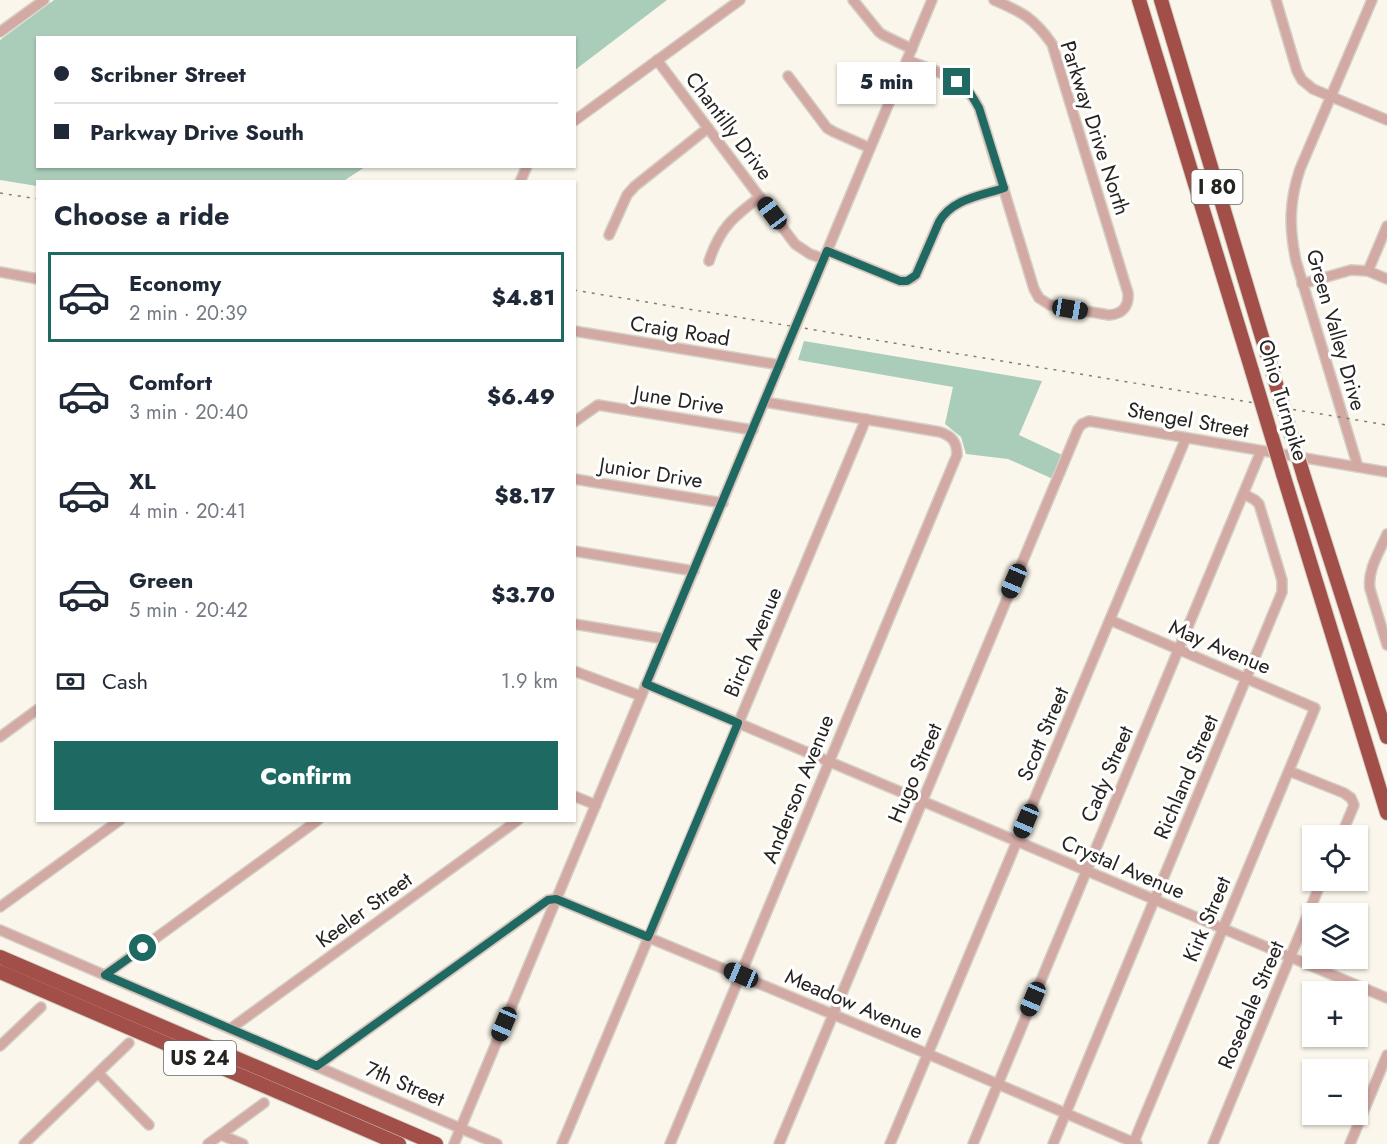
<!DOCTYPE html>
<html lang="en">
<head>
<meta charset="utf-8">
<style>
  body { margin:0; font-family:Jost,sans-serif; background:#f2f2f3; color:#1f2937; height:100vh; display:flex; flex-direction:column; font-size:22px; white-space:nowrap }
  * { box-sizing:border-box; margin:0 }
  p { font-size:20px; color:#747a83 }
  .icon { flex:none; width:33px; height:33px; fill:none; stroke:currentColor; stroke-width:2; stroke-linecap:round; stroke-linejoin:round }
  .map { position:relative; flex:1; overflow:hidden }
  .drawer { position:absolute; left:36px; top:180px; width:540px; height:642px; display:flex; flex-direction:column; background:#fff; border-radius:0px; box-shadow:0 2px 4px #0004 }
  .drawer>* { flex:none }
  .guide { position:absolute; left:36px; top:36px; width:540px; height:132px; border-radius:0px; box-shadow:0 2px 4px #0004; display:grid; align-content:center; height:132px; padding:0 18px; background:#fff }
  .buttons { position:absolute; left:1302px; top:825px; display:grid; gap:12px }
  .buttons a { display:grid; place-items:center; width:66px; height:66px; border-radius:0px; background:#fff; box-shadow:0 2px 4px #0004; font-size:30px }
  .end { position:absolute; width:27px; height:27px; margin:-14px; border:8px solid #1e6962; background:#fff; box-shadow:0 0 0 3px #fff }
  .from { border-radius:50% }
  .bubble { position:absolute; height:42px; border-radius:0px; background:#fff; box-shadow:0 2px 4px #0004; font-size:20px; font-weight:800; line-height:42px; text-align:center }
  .car { position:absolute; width:18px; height:36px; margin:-18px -9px; border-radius:8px; box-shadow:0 0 4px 2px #0007; background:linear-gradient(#222 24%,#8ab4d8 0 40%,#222 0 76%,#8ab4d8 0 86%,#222 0) }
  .guide b { display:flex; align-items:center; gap:21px; height:57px; font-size:22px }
  .guide b+b { border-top:2px solid #e0e1e3 }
  .guide i { width:15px; height:15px; background:#1f2937 }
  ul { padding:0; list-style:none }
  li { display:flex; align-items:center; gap:18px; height:90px; margin:0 12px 9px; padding:0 6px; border:3px solid transparent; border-radius:0px }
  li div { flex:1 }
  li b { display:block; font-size:22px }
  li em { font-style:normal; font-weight:800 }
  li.selected { border-color:#1e6962 }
  li>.icon { width:54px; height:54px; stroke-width:1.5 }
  h2 { padding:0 18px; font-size:27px; line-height:72px }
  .pay { display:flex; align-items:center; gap:15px; height:66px; padding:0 18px; font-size:22px }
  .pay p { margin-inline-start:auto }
  .button { display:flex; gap:12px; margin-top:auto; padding:12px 18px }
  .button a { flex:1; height:69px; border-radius:0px; background:#1e6962; color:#fff; font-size:24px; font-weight:800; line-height:69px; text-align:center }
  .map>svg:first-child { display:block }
  .green { fill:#aacdba }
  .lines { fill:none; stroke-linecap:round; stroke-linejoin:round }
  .minor-casing { stroke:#d4d0c6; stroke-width:12 }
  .highway-casing { stroke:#d4d0c6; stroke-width:16 }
  .minor { stroke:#d3a9a4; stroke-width:9 }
  .highway { stroke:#a14f48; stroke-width:14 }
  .rail { stroke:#827f78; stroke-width:1.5; stroke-dasharray:3 6; stroke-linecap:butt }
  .highway-bridge-casing { stroke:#d4d0c6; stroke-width:16; stroke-linecap:butt }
  .highway-bridge { stroke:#a14f48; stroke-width:14 }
  .route { stroke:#1e6962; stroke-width:8 }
  .labels { text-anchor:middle; stroke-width:6; stroke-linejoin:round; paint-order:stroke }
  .shield { fill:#fff; stroke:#676663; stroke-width:1.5 }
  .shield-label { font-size:20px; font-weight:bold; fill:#262420 }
  .street-label { font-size:21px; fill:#262420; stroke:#fff }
</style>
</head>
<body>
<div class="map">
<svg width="1387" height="1144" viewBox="0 0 1387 1144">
  <rect width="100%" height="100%" fill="#faf6eb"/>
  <g class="green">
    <path d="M54,0H667L575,70L574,38H38V166L365,167L342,182H38L37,186L0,180V40Z"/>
    <path d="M804,341L1042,381L1019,435L1062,455L1053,479L1008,459L966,454L961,437L945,424L953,387L798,360Z"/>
  </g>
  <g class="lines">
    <defs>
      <g id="minor">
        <path d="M853,0L879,32L883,35L912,49"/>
        <path d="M1276,0L1297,71L1302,80L1313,89L1387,120"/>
        <path d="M0,32L44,0"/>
        <path d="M657,60L795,244L810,254L824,259"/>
        <path d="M907,60C937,72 964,77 979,108L1034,289L1039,298L1050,305L1109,315C1123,314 1129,306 1128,293L1052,44C1034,18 1022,12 994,0"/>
        <path d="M788,76L827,128L834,132L870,148"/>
        <path d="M574,121L740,0"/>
        <path d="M520,182L527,166"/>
        <path d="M609,235L627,195L635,186L708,128"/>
        <path d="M827,251L900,281C908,281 911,280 916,275L939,222C952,199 980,196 1004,188"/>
        <path d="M709,261C720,228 733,217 760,197"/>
        <path d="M1368,271L1387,226"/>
        <path d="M0,272L38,279"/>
        <path d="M1302,284L1351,270L1368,271L1387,279"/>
        <path d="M574,331L780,365"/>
        <path d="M574,422L598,405L753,430"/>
        <path d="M1358,467L1296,261C1289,227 1289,202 1300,169L1372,0"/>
        <path d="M574,479L723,503"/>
        <path d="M1387,534C1380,551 1367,570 1370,589L1387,645"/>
        <path d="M574,551L694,571"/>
        <path d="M1110,620L1315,708L1133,1144"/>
        <path d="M574,624L665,639"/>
        <path d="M574,671L641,696"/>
        <path d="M646,684L1387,998"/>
        <path d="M0,737L38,709"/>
        <path d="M1289,771L1344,793L1351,798L1354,805L1341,836"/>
        <path d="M574,796L596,805"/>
        <path d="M0,907L120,820"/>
        <path d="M0,930L497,1144"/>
        <path d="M105,975L318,820"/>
        <path d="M230,1029L518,820"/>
        <path d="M0,1046L41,1007"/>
        <path d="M317,1066L548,900L556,899L928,1054L1137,1144"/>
        <path d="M98,1073L149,1125"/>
        <path d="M221,1135L243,1144"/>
        <path d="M24,1144L129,1043"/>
        <path d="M208,1144L264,1103"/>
        <path d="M454,1144L932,0"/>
        <path d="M562,1144L866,419"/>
        <path d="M670,1144L957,455C957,442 952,436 940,432L765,402"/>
        <path d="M779,1144L1078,429L1082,424L1089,421L1387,472"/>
        <path d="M890,1144L1186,438"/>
        <path d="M973,1144L1261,451"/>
        <path d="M1053,1144L1282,592V580L1259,504L1255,500L1244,494"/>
        <path d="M1213,1144L1322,880"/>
        <path d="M1350,1144L1387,1055"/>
      </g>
      <g id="highway">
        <path d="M1139,0L1252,371"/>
        <path d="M1161,0L1273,374"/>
        <path d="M1283,474L1387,813"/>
        <path d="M1304,477L1387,737"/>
        <path d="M0,957L436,1144"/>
        <path d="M0,972L399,1144"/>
      </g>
    </defs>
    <use href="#minor" class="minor-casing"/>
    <use href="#highway" class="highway-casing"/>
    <use href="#minor" class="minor"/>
    <use href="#highway" class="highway"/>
    <g class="rail">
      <path d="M0,193L38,199"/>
      <path d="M574,290L1387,425"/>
    </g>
    <defs>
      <g id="highway-bridge">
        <path d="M1252,371L1283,474"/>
        <path d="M1273,374L1304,477"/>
      </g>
    </defs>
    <use href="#highway-bridge" class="highway-bridge-casing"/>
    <use href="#highway-bridge" class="highway-bridge"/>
  </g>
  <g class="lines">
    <path class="route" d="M143,948L105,975L317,1066L548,900L556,899L648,937L738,723L646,684L827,251L900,281H907L916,275L939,222C952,199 980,196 1004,188L979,108L969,91L957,82"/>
  </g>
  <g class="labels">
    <g class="shield">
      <rect x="1191.5" y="170" width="51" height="34" rx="4.5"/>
      <rect x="164" y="1041" width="72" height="34" rx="4.5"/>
    </g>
    <g class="shield-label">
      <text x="1217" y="194">I 80</text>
      <text x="200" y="1065">US 24</text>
    </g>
    <g class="street-label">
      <text transform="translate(729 126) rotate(53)" y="7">Chantilly Drive</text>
      <text transform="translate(1095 128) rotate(72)" y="7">Parkway Drive North</text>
      <text transform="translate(1336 330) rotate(74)" y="7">Green Valley Drive</text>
      <text transform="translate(680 331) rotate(9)" y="7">Craig Road</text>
      <text transform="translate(679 400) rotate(9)" y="7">June Drive</text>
      <text transform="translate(1283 400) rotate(73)" y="7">Ohio Turnpike</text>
      <text transform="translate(1188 420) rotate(10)" y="7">Stengel Street</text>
      <text transform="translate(651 473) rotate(9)" y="7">Junior Drive</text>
      <text transform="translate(753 642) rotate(-67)" y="7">Birch Avenue</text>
      <text transform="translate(1220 647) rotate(23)" y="7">May Avenue</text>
      <text transform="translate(1043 734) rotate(-67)" y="7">Scott Street</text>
      <text transform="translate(915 773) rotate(-67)" y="7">Hugo Street</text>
      <text transform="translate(1107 774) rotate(-67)" y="7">Cady Street</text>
      <text transform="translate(1186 777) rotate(-67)" y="7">Richland Street</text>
      <text transform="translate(798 789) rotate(-68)" y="7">Anderson Avenue</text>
      <text transform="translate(1123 867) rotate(23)" y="7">Crystal Avenue</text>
      <text transform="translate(364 910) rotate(-36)" y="7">Keeler Street</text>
      <text transform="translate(1207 919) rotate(-67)" y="7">Kirk Street</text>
      <text transform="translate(854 1004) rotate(23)" y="7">Meadow Avenue</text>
      <text transform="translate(1251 1005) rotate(-67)" y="7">Rosedale Street</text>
      <text transform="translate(405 1084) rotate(23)" y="7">7th Street</text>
    </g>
  </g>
</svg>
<div class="buttons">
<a><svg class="icon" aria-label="locate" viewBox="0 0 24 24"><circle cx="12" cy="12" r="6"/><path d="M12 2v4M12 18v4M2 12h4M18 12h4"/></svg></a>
<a><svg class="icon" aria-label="layers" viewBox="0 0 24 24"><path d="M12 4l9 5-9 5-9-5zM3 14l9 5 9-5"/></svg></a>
<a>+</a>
<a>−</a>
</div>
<i class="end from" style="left:143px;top:948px"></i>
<i class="end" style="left:957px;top:82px"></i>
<div class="bubble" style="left:837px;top:62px;width:99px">5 min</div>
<i class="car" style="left:772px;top:213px;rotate:323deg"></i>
<i class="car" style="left:1070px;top:309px;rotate:99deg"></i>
<i class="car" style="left:1014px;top:581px;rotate:203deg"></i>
<i class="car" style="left:1026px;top:821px;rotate:203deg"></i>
<i class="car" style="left:741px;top:975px;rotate:293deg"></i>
<i class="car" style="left:1033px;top:999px;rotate:203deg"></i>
<i class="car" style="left:504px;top:1024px;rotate:203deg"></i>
<div class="guide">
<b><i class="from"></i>Scribner Street</b>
<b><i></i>Parkway Drive South</b>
</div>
<section class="drawer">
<h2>Choose a ride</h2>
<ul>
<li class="selected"><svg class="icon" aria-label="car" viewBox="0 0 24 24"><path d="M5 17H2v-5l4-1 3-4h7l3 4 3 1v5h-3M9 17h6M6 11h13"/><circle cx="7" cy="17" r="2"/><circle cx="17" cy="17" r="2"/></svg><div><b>Economy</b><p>2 min · 20:39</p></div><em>$4.81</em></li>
<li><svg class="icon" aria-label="car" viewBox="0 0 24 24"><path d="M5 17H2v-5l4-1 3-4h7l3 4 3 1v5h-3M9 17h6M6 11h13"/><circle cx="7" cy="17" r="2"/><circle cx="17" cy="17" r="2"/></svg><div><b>Comfort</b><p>3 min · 20:40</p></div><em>$6.49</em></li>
<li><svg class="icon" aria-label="car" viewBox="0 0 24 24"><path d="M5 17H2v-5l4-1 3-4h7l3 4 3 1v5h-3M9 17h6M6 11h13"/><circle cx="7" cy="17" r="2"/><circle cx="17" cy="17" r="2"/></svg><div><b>XL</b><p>4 min · 20:41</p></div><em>$8.17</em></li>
<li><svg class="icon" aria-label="car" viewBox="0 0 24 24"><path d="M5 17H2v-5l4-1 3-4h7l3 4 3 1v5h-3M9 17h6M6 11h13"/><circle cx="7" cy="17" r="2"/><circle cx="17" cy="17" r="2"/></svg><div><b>Green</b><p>5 min · 20:42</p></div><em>$3.70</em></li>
</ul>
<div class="pay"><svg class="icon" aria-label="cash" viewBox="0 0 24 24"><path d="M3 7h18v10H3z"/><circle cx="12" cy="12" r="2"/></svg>Cash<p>1.9 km</p></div>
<div class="button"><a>Confirm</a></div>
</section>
</div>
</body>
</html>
